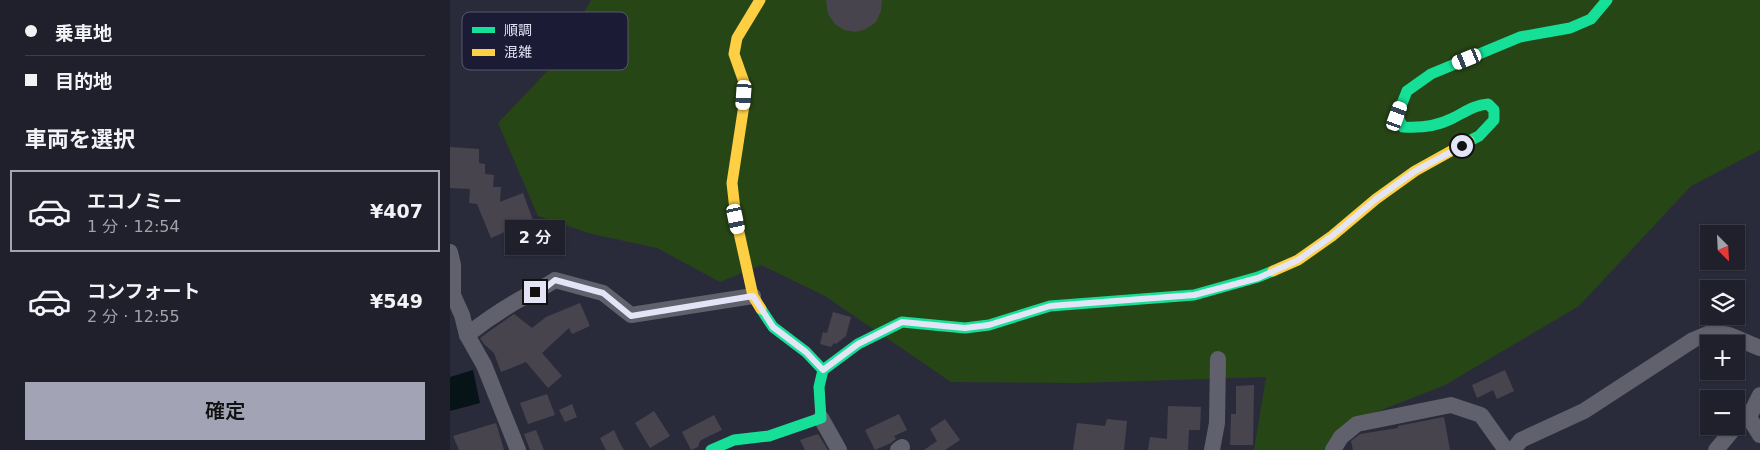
<!DOCTYPE html>
<html lang="ja">
<head>
<meta charset="utf-8">
<style>
  body { margin:0; font-family:"DejaVu Sans","Noto Sans JP",sans-serif; background:#282834; color:#f1f3f6; height:100vh; display:flex; flex-direction:column; font-size:19px; white-space:nowrap }
  * { box-sizing:border-box; margin:0 }
  p { font-size:16px; color:#a2a3a9 }
  .icon { flex:none; width:28px; height:28px; fill:none; stroke:currentColor; stroke-width:2; stroke-linecap:round; stroke-linejoin:round }
  .map { position:relative; flex:1; overflow:hidden }
  .panel { display:flex; flex-direction:column; background:#20202c; width:450px }
  .panel>* { flex:none }
  .hud { display:grid; align-content:center; height:110px; padding:0 25px; background:#20202c }
  .needle { width:32px; rotate:156deg }
  .fabs { position:absolute; left:1250px; top:225px; display:grid; gap:10px }
  .fabs a { display:grid; place-items:center; width:45px; height:45px; border-radius:0px; background:#20202c; box-shadow:0 1px 4px #0004,0 0 0 1px #3d3e48; font-size:25px }
  .end { position:absolute; width:22px; height:22px; margin:-11px; border:6px solid #e3e5f7; background:#111; box-shadow:0 0 0 2px #111 }
  .from { border-radius:50% }
  .bubble { position:absolute; height:35px; border-radius:0px; background:#20202c; box-shadow:0 1px 4px #0004,0 0 0 1px #3d3e48; font-size:16px; font-weight:600; line-height:35px; text-align:center }
  .car { position:absolute; width:15px; height:30px; margin:-15px -8px; border-radius:6px; box-shadow:0 0 4px 1px #0007; background:linear-gradient(#fff 24%,#345 0 40%,#fff 0 76%,#345 0 86%,#fff 0) }
  .hud b { display:flex; align-items:center; gap:18px; height:48px; font-size:19px }
  .hud b+b { border-top:1px solid #3d3e48 }
  .hud i { width:12px; height:12px; background:#f1f3f6 }
  ul { padding:0; list-style:none }
  li { display:flex; align-items:center; gap:15px; height:82px; margin:0 10px 8px; padding:0 15px; border:2px solid transparent; border-radius:0px }
  li div { flex:1 }
  li b { display:block; font-size:19px }
  li em { font-style:normal; font-weight:600 }
  li.current { border-color:#a2a4b5 }
  li>.icon { width:45px; height:45px; stroke-width:1.5 }
  h2 { padding:0 25px; font-size:22px; line-height:60px }
  .primary-button { display:flex; gap:10px; margin-top:auto; padding:10px 25px }
  .primary-button a { flex:1; height:58px; border-radius:0px; background:#a2a4b5; color:#111; font-size:20px; font-weight:600; line-height:58px; text-align:center }
  main { display:flex; flex:1; min-height:0 }
  .map>svg:first-child { display:block }
  .green { fill:#274615 }
  .water { fill:#061317 }
  .building { fill:#48444e }
  .lines { fill:none; stroke-linecap:round; stroke-linejoin:round }
  .street { stroke:#60616c; stroke-width:16 }
  .fast { stroke:#16e098; stroke-width:11 }
  .slow { stroke:#ffcf43; stroke-width:11 }
  .route { stroke:#e3e5f7; stroke-width:6 }
  .key { fill:#1b1b35; stroke:#57586f; stroke-width:1 }
  .key-label { font-size:14px; fill:#e3e5f7 }
</style>
</head>
<body>
<main>
<section class="panel">
<div class="hud">
<b><i class="from"></i>乗車地</b>
<b><i></i>目的地</b>
</div>
<h2>車両を選択</h2>
<ul>
<li class="current"><svg class="icon" aria-label="car" viewBox="0 0 24 24"><path d="M5 17H2v-5l4-1 3-4h7l3 4 3 1v5h-3M9 17h6M6 11h13"/><circle cx="7" cy="17" r="2"/><circle cx="17" cy="17" r="2"/></svg><div><b>エコノミー</b><p>1 分 · 12:54</p></div><em>¥407</em></li>
<li><svg class="icon" aria-label="car" viewBox="0 0 24 24"><path d="M5 17H2v-5l4-1 3-4h7l3 4 3 1v5h-3M9 17h6M6 11h13"/><circle cx="7" cy="17" r="2"/><circle cx="17" cy="17" r="2"/></svg><div><b>コンフォート</b><p>2 分 · 12:55</p></div><em>¥549</em></li>
</ul>
<div class="primary-button"><a>確定</a></div>
</section>
<div class="map">
<svg width="1310" height="450" viewBox="0 0 1310 450">
  <rect width="100%" height="100%" fill="#2a2b3a"/>
  <path class="green" d="M141,0H1310V150L1241,186L1129,306L995,385L906,420L876,450H804L816,377L628,383L501,382L375,296L311,265L270,282L207,248L142,234L88,216L48,123L107,61Z"/>
  <path class="water" d="M23,370L30,403L0,411V377Z"/>
  <g class="building">
    <path d="M376,0H432L431,11L426,22L416,29L406,32L394,30L385,24L378,14Z"/>
    <path d="M0,147L29,149V163L35,164V174L44,175L43,187H51L50,202L73,193L84,223L70,229L69,226L41,238L27,204L19,203L20,189L0,188Z"/>
    <path d="M130,303L140,326L122,334L119,328L92,353L112,376L98,388L76,362L51,372L44,353L34,344L30,338L64,314L82,328L96,317Z"/>
    <path d="M383,312L401,317L396,336L386,344L384,343L381,347L370,344L373,332L377,333Z"/>
    <path d="M1055,370L1064,391L1047,399L1043,390L1027,398L1022,385Z"/>
    <path d="M804,385L803,445H780L781,414H786V386Z"/>
    <path d="M97,394L105,415L78,424L70,403Z"/>
    <path d="M122,404L127,417L115,422L109,410Z"/>
    <path d="M718,406L751,407L750,430H739L738,450H698L700,437L717,439Z"/>
    <path d="M204,411L220,436L200,448L185,423Z"/>
    <path d="M449,414L457,430L444,436L446,439L441,443L425,450L415,430Z"/>
    <path d="M264,415L272,430L255,438L250,441L248,447L241,450L232,432Z"/>
    <path d="M994,417L1000,450H903L901,441L910,434L948,428V426Z"/>
    <path d="M495,419L510,440L495,450H474L487,441L480,429Z"/>
    <path d="M657,419L677,421L674,450H623L627,423L655,426Z"/>
    <path d="M46,423L54,450H9L3,436Z"/>
    <path d="M86,430L94,450H80L74,434Z"/>
    <path d="M164,430L169,441L174,450H156L150,438Z"/>
    <path d="M368,434L378,450H355L350,440Z"/>
  </g>
  <g class="lines">
    <g class="street">
      <path d="M0,252L3,265V295"/>
      <path d="M0,295H3L12,315L17,335L34,365L68,450"/>
      <path d="M17,335C35,321 54,308 74,297C85,291 95,287 105,280L153,293L181,315L303,296"/>
      <path d="M1299,417L1310,435"/>
      <path d="M371,418L389,450"/>
      <path d="M1286,426L1299,417L1310,395"/>
      <path d="M448,450L452,447"/>
      <path d="M762,450L767,423L768,359"/>
      <path d="M883,450L891,437L907,424L1001,405L1031,415L1056,450"/>
      <path d="M1063,450L1071,440L1134,411L1243,340L1262,332L1279,335L1310,348"/>
      <path d="M1266,450L1286,426"/>
    </g>
    <g class="fast">
      <path d="M1019,141L1029,136L1044,120V110L1038,104C1023,105 1014,113 1001,119C987,126 969,128 953,127L947,116L957,91L981,74L1070,37L1120,28L1141,19L1157,0"/>
      <path d="M311,309L323,327L356,352L373,370"/>
      <path d="M261,450L284,440L319,436L371,418L369,387L373,370L408,344L452,322L515,328L539,325L600,306L744,295L808,277L823,271"/>
    </g>
    <g class="slow">
      <path d="M310,0L287,38L284,54L295,85L294,105L282,183L286,219L303,296L311,309"/>
      <path d="M823,271L848,260L882,236L926,199L965,171L1019,141"/>
    </g>
  </g>
  <g class="lines">
    <path class="route" d="M85,292L95,288L105,280L153,293L181,316L303,296L323,327L356,352L373,370L408,344L452,322L515,328L539,325L600,306L744,295L808,278L848,260L882,236L926,199L965,171L1012,146"/>
  </g>
  <rect x="12" y="12" width="166" height="58" rx="8" class="key"/>
  <rect x="22" y="27" width="23" height="6" fill="#16e098"/>
  <rect x="22" y="49" width="23" height="7" fill="#ffcf43"/>
  <g class="key-label">
    <text x="54" y="35">順調</text>
    <text x="54" y="57">混雑</text>
  </g>
</svg>
<div class="fabs">
<a><svg class="needle" viewBox="-14 -14 28 28"><path d="M0-13l5 13h-10z" fill="#e53935"/><path d="M0 13l5-13h-10z" fill="#a2a3a9"/></svg></a>
<a><svg class="icon" aria-label="layers" viewBox="0 0 24 24"><path d="M12 4l9 5-9 5-9-5zM3 14l9 5 9-5"/></svg></a>
<a>+</a>
<a>−</a>
</div>
<i class="end from" style="left:1012px;top:146px"></i>
<i class="end" style="left:85px;top:292px"></i>
<div class="bubble" style="left:55px;top:220px;width:60px">2 分</div>
<i class="car" style="left:1017px;top:59px;rotate:248deg"></i>
<i class="car" style="left:294px;top:95px;rotate:184deg"></i>
<i class="car" style="left:947px;top:116px;rotate:20deg"></i>
<i class="car" style="left:286px;top:219px;rotate:168deg"></i>
</div>
</main>
</body>
</html>
